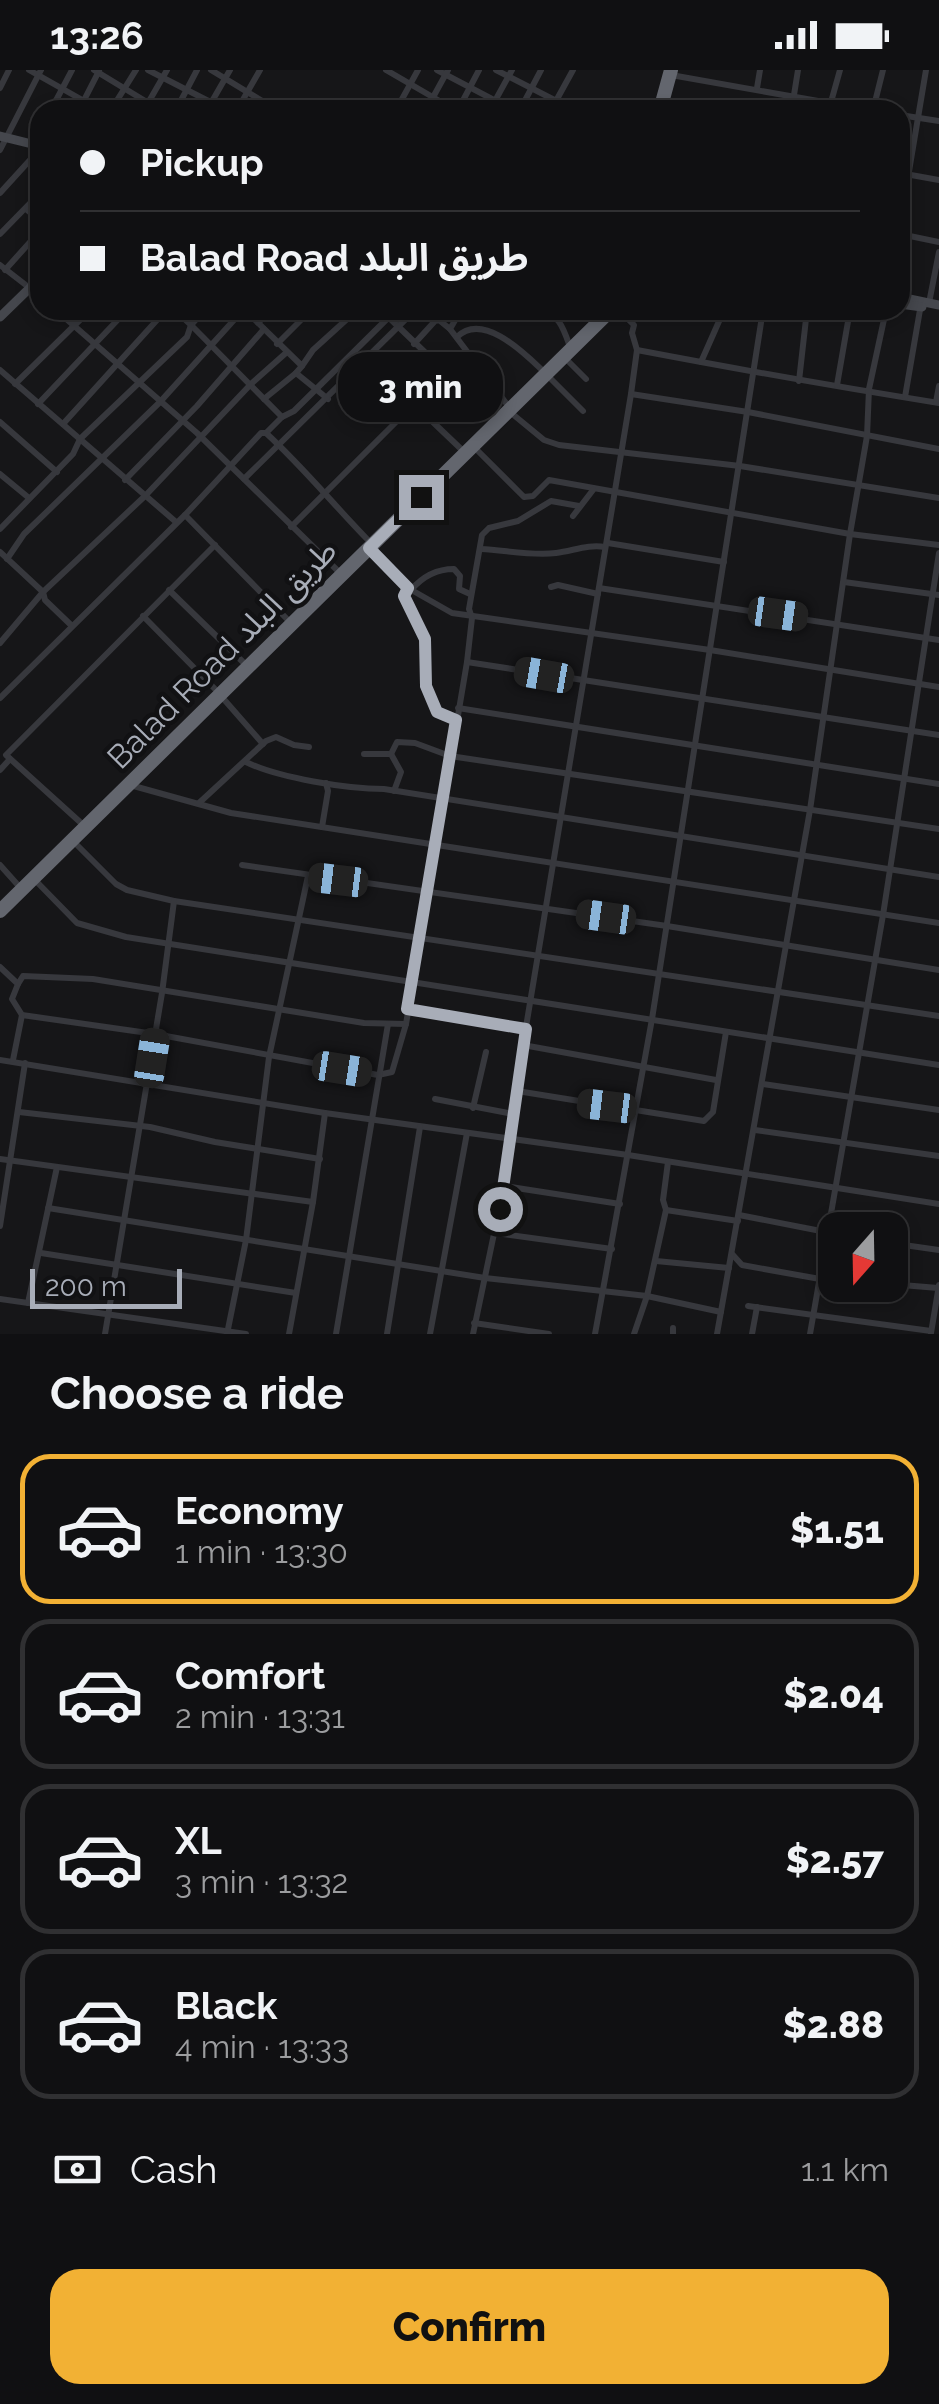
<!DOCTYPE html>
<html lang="en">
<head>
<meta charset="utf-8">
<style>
  body { margin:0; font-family:Raleway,"Noto Sans Arabic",sans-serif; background:#1e1e20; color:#f1f3f6; height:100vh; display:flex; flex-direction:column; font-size:38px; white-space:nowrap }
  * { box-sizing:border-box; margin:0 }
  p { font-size:32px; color:#9c9d9f }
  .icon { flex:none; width:55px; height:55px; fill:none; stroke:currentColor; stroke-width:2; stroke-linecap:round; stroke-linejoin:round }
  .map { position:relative; height:1264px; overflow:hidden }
  .side { display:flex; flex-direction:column; background:#101012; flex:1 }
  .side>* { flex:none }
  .top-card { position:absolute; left:30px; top:30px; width:880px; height:220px; border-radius:30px; box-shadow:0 5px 15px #0003,0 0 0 2px #303032; display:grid; align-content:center; height:220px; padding:0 50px; background:#101012 }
  .needle { width:65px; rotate:200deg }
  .buttons { position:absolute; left:818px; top:1142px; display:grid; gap:20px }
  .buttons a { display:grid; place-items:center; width:90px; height:90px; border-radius:20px; background:#101012; box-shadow:0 5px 15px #0003,0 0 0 2px #303032; font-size:50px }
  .scale { position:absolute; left:30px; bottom:25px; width:152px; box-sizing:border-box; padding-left:10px; border:5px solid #a8adb8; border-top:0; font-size:28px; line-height:35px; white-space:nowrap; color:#a8adb8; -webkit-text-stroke:8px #111113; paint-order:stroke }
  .end { position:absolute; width:45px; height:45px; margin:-22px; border:12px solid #a8adb8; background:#111; box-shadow:0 0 0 5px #111 }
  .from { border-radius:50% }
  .bubble { position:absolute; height:70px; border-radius:30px; background:#101012; box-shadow:0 5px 15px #0003,0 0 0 2px #303032; font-size:32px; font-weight:800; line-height:70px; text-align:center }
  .car { position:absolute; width:30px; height:60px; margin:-30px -15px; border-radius:12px; box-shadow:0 0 8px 2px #0007; background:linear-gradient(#222 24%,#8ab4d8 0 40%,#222 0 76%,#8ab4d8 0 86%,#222 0) }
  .top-card b { display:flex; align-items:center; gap:35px; height:95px; font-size:38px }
  .top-card b+b { border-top:2px solid #303032 }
  .top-card i { width:25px; height:25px; background:#f1f3f6 }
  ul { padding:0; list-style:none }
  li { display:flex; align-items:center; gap:30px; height:150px; margin:0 20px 15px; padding:0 30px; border:5px solid #303032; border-radius:30px }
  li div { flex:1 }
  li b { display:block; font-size:38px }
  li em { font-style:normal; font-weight:800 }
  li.selected { border-color:#f2b134 }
  li>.icon { width:90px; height:90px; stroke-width:1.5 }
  h2 { padding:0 50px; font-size:45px; line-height:120px }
  .pay { display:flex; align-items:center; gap:25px; height:110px; padding:0 50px; font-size:38px }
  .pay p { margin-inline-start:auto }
  .button { display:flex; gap:20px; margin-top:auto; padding:20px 50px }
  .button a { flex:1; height:115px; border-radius:30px; background:#f2b134; color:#111; font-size:40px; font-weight:800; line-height:115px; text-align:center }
  .status { display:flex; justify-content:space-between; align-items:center; height:70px; padding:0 50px; background:#101012; direction:ltr }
  .status svg { height:28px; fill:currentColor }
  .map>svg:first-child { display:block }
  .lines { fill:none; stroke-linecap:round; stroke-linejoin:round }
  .street { stroke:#37383d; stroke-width:6 }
  .secondary { stroke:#45474d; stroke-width:9 }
  .highway { stroke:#63666e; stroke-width:14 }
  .route { stroke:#a8adb8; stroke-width:12 }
  .labels { text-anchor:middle; stroke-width:9; stroke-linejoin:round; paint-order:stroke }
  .street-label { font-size:32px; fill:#a8adb8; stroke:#111113 }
</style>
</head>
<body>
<div class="status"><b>13:26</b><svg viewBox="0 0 49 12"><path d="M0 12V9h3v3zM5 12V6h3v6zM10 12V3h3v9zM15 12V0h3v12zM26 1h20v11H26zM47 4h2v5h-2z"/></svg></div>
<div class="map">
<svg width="939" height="1264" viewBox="0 0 939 1264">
  <rect width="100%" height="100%" fill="#161618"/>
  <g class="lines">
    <g class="street">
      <path d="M29,0L100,40"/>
      <path d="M94,0L160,40"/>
      <path d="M148,0L226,40"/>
      <path d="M211,0L277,40"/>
      <path d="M386,0L455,40"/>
      <path d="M437,0L513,40"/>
      <path d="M496,0L574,40"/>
      <path d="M671,5L869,40"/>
      <path d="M0,18L9,0"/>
      <path d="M757,18L760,0"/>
      <path d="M794,25L798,0"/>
      <path d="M831,32L840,0"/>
      <path d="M51,40L72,0"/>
      <path d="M79,40L99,1"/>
      <path d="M111,40L136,0"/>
      <path d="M144,40L167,0"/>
      <path d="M176,40L197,0"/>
      <path d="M207,40L230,0"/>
      <path d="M237,40L260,0"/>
      <path d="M396,40L418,0"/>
      <path d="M426,40L448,0"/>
      <path d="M458,40L479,0"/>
      <path d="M490,40L512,0"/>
      <path d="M520,40L541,0"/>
      <path d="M551,40L573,0"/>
      <path d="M873,40L883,0"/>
      <path d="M900,45L939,51"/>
      <path d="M31,73L40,57"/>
      <path d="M0,80L41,0"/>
      <path d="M900,103L939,110"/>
      <path d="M0,123L40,79"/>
      <path d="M26,139L40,151"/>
      <path d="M900,155L926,0"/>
      <path d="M0,164L40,123"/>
      <path d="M900,164L939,172"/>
      <path d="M0,195L40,226"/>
      <path d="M5,200L40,161"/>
      <path d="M929,233L939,182"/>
      <path d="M56,240L197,363L337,500"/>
      <path d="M205,240L191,255L282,347L266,363"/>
      <path d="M245,240L302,296L313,280L357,240"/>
      <path d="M381,240L433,290L457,321L482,298"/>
      <path d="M461,240L450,259L506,333"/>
      <path d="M539,240C558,243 563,257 569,274"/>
      <path d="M258,253L271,240"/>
      <path d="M457,267C482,242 522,281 541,299"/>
      <path d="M277,274L311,240"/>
      <path d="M414,274L435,251L439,250L450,259"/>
      <path d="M637,280C737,299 838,317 939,333"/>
      <path d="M565,288L586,309"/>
      <path d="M367,289L460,378"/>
      <path d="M701,292L724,240"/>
      <path d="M302,296L296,303L328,329"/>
      <path d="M0,300L176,452"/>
      <path d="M547,305L583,341"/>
      <path d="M391,311L422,281"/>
      <path d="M799,311L807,240"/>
      <path d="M15,314L90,240"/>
      <path d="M837,315L850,240"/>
      <path d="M631,324L748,342L939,379"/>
      <path d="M905,327L921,234"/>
      <path d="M264,329L296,303"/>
      <path d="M936,332L939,316"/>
      <path d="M38,334L127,240"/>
      <path d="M510,342L544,370L559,375L740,396L939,428"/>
      <path d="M282,347L294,341L396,240"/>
      <path d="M0,352L57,402"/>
      <path d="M63,354L166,240"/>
      <path d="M474,377L524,427L533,426L549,410L850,464L939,475"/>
      <path d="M0,404L29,428"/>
      <path d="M244,409L415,240"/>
      <path d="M125,410L197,336L264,259"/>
      <path d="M185,445L287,549"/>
      <path d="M573,446L593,420"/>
      <path d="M291,457L413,335"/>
      <path d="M0,459L73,384L80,369L187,267L191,255L175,240"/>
      <path d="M608,473L724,492"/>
      <path d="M370,478L408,518L452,543L710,580L939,617"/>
      <path d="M481,479C505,480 531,486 556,483C573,481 588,474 605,477"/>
      <path d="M0,482L43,522L45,530L72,556"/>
      <path d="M7,489L24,464L160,332L243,240"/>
      <path d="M844,512L939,525"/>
      <path d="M551,517L558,515L598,524"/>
      <path d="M408,518L404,526L425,569L427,616L437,642L456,650"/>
      <path d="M599,518L939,570"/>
      <path d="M169,520L243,592"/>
      <path d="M411,520C423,506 436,499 454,499L460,506L459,519L470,524"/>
      <path d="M143,546L215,619"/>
      <path d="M0,573L43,522L145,426L251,314L287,282"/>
      <path d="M467,592L939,665"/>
      <path d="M221,626L263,674"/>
      <path d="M0,628L185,445L261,363H266C303,397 333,434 367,469"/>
      <path d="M458,638L939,714"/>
      <path d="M364,684H391L401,702L394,721"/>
      <path d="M391,684L397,672L415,673L450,686L939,759"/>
      <path d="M246,692C278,708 348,719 384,719L939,807"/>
      <path d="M0,700L10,689"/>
      <path d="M130,715L231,743L939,853"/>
      <path d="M199,733L266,671L276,667L294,675L309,677"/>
      <path d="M80,752L6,685L215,475"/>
      <path d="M322,757L328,721L326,713"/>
      <path d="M73,771L116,814L127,820L174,831L939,946"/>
      <path d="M0,795L17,814"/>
      <path d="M242,795L667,856L939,900"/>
      <path d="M33,808L77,853L126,867L939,995"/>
      <path d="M0,897L18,914L12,929L22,945L155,964L378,1005L392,1002L406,954L467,592L472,548L469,539L482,465L489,458L518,451L551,431L579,436"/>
      <path d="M18,914L23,906L93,909L364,953L406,954"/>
      <path d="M407,939L526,959"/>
      <path d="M523,975L716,1010"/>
      <path d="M0,990L325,1043L628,1085L939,1134"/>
      <path d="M13,990L22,945"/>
      <path d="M763,1014L939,1040"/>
      <path d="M517,1021L704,1051L713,1042L726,962"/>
      <path d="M435,1029L513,1044"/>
      <path d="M473,1038L486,982"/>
      <path d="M19,1042L150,1057L215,1072L320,1089"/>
      <path d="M755,1060L939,1086"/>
      <path d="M0,1089L313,1132"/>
      <path d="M504,1116L620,1134"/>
      <path d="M48,1138L485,1208L647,1226L721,1242"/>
      <path d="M666,1140L738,1151"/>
      <path d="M739,1145L826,1162"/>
      <path d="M0,1156L25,993"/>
      <path d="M496,1163L612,1179"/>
      <path d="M890,1173L939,1180"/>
      <path d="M41,1183L296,1223"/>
      <path d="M732,1184L742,1195L820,1209"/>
      <path d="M656,1191L729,1198"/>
      <path d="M820,1207L835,1209"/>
      <path d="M890,1214L938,1218"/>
      <path d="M0,1229L246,1264"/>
      <path d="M28,1233L57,1097"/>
      <path d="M748,1236L931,1261"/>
      <path d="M474,1253L549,1264"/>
      <path d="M673,1258V1264"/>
      <path d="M931,1263L939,1215"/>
      <path d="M105,1264L162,923L174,831"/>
      <path d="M227,1264L246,1170L269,987L308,806"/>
      <path d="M289,1264L313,1132L325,1043"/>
      <path d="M336,1264L388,954"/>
      <path d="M387,1264L420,1057"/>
      <path d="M430,1264L467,1063"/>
      <path d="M473,1264L504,1116L523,975L631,324L637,280L632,263L634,255L619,240"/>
      <path d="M595,1264L652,949L763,240"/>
      <path d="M634,1264L647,1226L666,1140L663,1130L668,1092"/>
      <path d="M717,1264L810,740L850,464L867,366L869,319L886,240"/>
      <path d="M752,1264L757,1237"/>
      <path d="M810,1264L883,845L939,483"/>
    </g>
    <g class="secondary">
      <path d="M0,66L40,76"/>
      <path d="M900,227L939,235"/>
      <path d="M900,234L922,237"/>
      <path d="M0,247L40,208"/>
    </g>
    <g class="highway">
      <path d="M660,40L671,0"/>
      <path d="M0,841L611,240"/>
    </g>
  </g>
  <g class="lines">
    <path class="route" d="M421,427L369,478L408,518L404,526L425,569L426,616L437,642L456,650L407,939L526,959L500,1139"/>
  </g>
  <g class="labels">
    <g class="street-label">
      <text transform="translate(222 584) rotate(-45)" y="11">Balad Road طريق البلد</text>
    </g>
  </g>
</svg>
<div class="buttons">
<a><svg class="needle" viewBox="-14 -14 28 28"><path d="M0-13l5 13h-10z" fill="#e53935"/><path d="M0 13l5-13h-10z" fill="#9c9d9f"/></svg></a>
</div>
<div class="scale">200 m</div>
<i class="end from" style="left:500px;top:1139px"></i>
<i class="end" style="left:421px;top:427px"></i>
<div class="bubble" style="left:338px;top:282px;width:165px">3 min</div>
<i class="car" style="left:778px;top:544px;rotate:98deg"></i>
<i class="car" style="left:544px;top:605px;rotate:280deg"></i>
<i class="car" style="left:338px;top:810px;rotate:277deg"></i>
<i class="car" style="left:606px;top:847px;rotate:278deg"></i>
<i class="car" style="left:152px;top:988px;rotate:9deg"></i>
<i class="car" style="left:342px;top:999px;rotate:99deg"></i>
<i class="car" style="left:607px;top:1036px;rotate:277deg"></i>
<div class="top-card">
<b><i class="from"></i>Pickup</b>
<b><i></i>Balad Road طريق البلد</b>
</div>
</div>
<section class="side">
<h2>Choose a ride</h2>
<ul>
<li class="selected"><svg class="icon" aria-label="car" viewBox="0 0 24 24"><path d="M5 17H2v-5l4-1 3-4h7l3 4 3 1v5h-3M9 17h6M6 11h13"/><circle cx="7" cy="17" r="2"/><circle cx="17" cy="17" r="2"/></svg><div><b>Economy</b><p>1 min · 13:30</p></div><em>$1.51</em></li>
<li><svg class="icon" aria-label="car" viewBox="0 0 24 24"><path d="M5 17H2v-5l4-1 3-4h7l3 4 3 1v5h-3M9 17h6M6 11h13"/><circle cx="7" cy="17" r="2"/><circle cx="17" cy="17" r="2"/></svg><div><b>Comfort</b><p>2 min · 13:31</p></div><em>$2.04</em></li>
<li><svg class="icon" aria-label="car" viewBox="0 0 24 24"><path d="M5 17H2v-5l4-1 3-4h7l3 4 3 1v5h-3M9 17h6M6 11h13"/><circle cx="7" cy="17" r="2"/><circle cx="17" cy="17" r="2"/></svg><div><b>XL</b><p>3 min · 13:32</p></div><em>$2.57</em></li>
<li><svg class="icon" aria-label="car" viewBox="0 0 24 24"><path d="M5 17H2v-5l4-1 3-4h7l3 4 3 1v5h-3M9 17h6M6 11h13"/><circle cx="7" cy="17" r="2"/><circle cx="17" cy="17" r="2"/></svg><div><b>Black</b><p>4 min · 13:33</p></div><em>$2.88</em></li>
</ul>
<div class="pay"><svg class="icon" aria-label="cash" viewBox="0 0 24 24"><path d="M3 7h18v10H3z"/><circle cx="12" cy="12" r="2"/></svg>Cash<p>1.1 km</p></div>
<div class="button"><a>Confirm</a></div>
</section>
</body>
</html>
